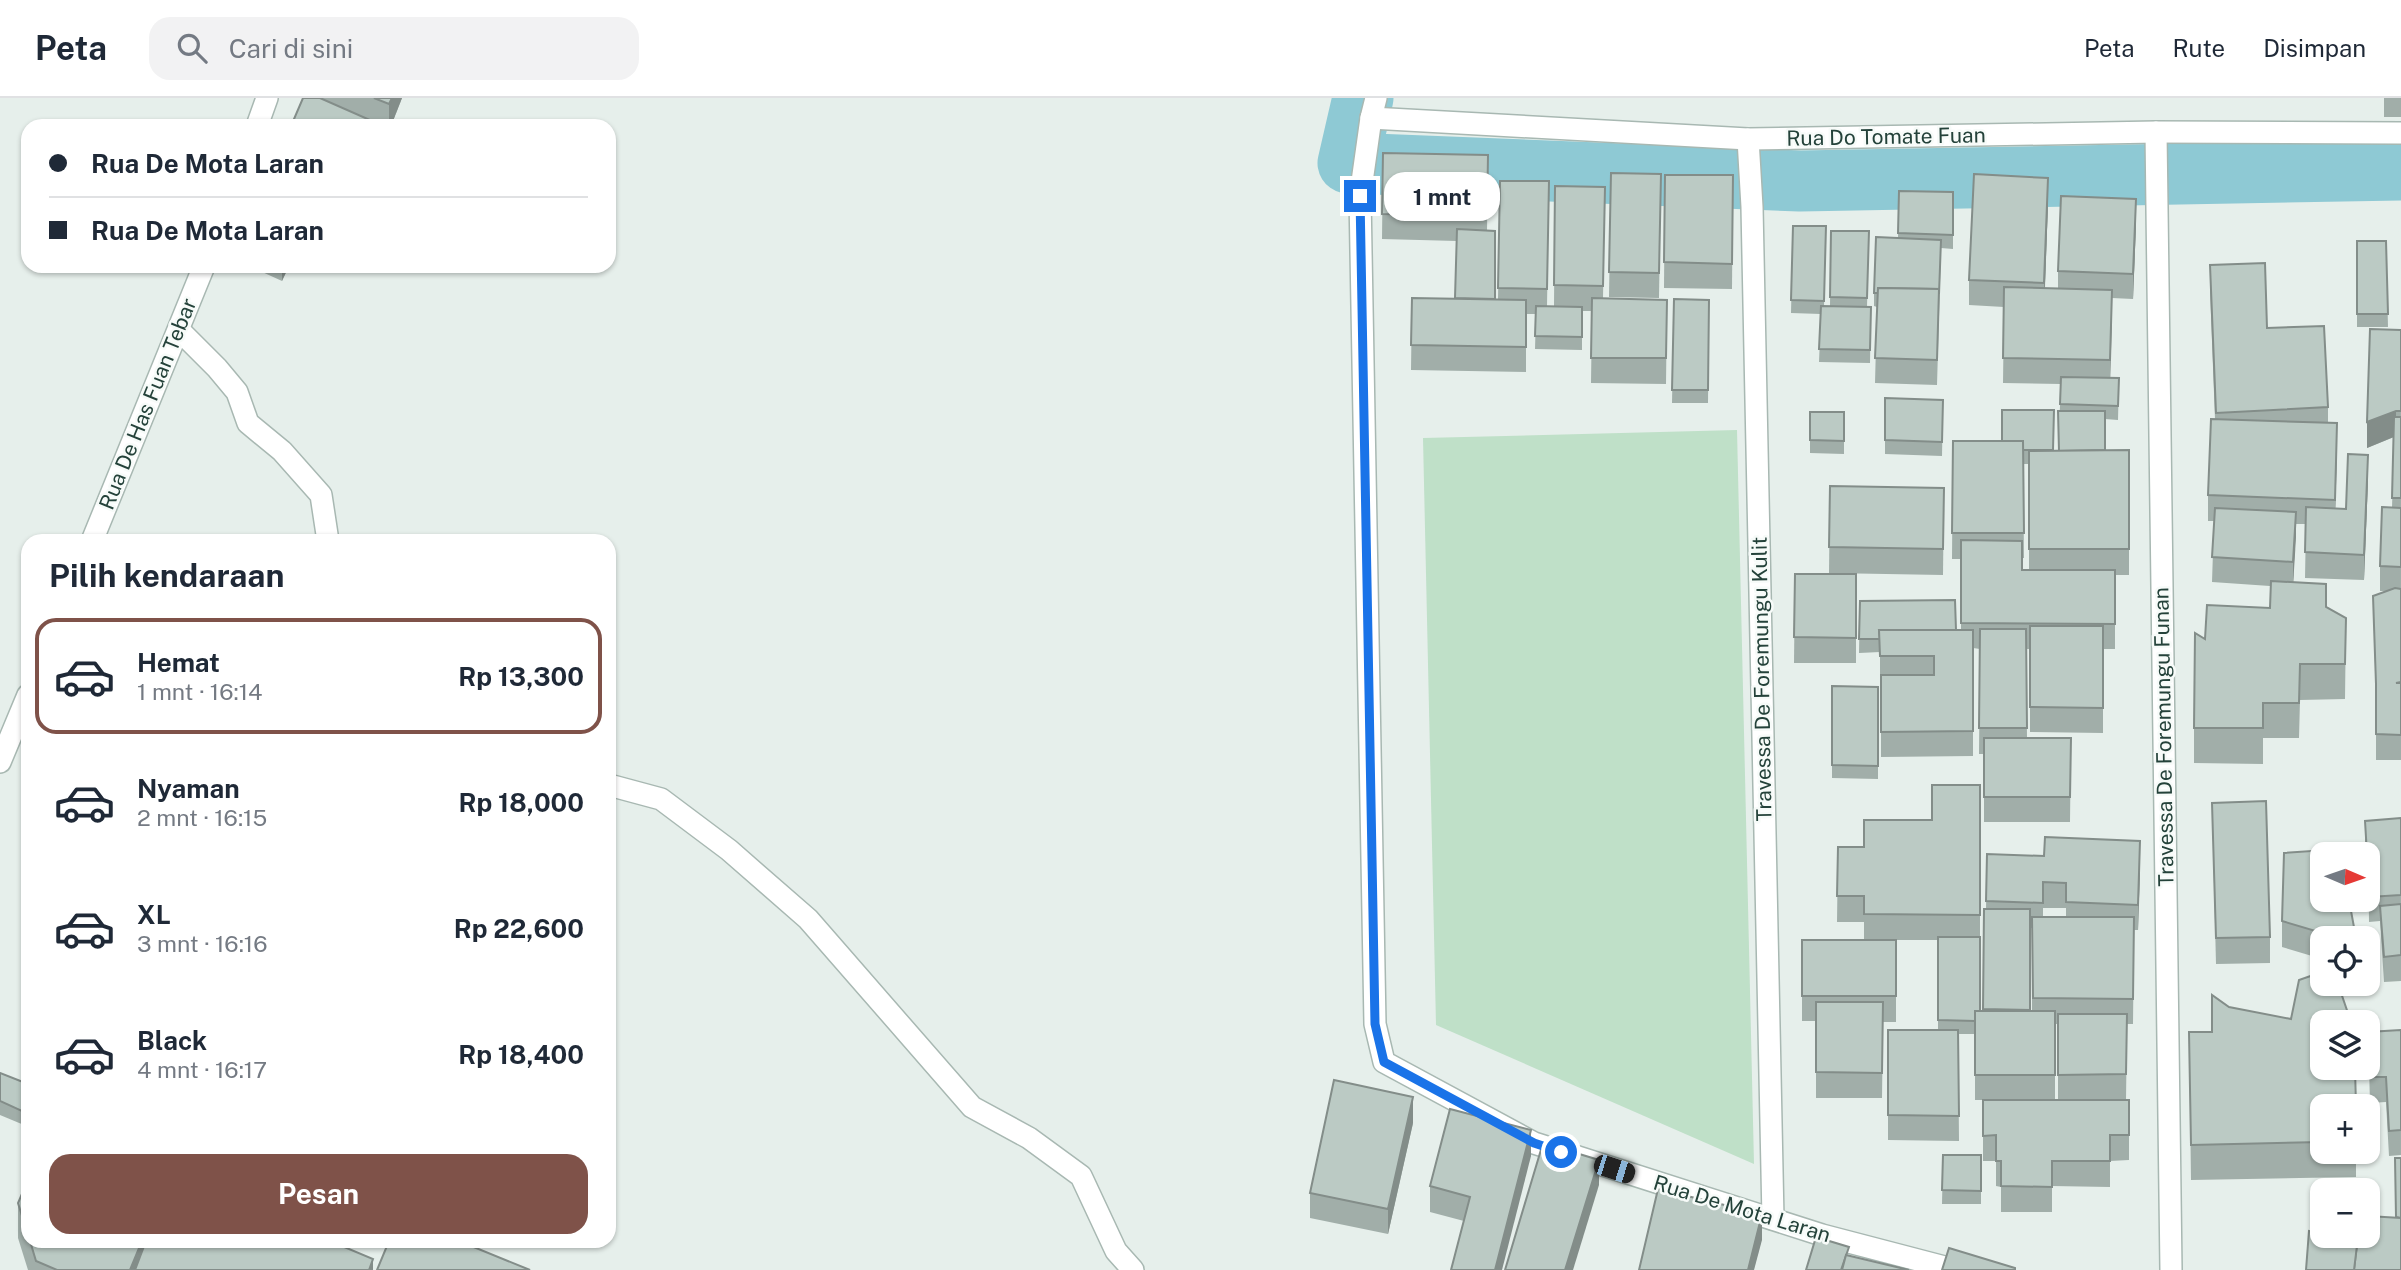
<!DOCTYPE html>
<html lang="id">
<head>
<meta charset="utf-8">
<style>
  body { margin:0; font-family:"Public Sans",sans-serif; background:#f2f2f3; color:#1f2937; height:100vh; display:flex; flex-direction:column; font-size:26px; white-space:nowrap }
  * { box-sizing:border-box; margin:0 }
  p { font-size:23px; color:#747a83 }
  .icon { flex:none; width:38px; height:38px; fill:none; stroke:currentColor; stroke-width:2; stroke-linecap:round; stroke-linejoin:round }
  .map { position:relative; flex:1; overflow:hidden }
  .details { position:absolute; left:21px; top:436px; width:595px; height:714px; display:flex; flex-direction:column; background:#fff; border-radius:21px; box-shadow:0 2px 5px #0004 }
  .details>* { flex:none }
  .guide { position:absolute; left:21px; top:21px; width:595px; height:154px; border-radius:21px; box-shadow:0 2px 5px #0004; display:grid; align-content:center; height:154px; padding:0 28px; background:#fff }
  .needle { width:46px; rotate:92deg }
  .fabs { position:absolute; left:2310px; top:744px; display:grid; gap:14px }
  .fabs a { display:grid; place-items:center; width:70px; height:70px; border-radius:14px; background:#fff; box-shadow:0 2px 5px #0004; font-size:35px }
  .end { position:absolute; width:32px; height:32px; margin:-16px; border:9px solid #1a73e8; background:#fff; box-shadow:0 0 0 4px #fff }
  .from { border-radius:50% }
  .bubble { position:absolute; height:49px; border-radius:21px; background:#fff; box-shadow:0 2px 5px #0004; font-size:23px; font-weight:700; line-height:49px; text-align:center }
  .car { position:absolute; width:21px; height:42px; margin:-21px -10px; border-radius:9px; box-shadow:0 0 5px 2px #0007; background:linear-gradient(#222 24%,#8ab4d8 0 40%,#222 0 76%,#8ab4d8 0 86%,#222 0) }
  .guide b { display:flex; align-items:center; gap:24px; height:66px; font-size:26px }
  .guide b+b { border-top:2px solid #e0e1e3 }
  .guide i { width:18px; height:18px; background:#1f2937 }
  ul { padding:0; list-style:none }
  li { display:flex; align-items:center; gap:21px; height:116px; margin:0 14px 10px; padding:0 14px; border:4px solid transparent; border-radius:21px }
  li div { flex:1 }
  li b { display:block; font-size:26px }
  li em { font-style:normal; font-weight:700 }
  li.selected { border-color:#7f5249 }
  li>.icon { width:63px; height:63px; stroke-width:1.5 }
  h2 { padding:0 28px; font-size:32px; line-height:84px }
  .primary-button { display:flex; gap:14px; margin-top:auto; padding:14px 28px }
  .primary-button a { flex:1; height:80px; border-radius:21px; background:#7f5249; color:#fff; font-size:28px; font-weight:700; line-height:80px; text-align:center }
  header { display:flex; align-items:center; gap:42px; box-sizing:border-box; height:98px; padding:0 35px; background:#fff; border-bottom:2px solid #e0e1e3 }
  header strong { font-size:33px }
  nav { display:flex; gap:38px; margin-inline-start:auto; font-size:24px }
  .search { width:490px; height:63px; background:#f2f2f3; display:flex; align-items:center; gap:18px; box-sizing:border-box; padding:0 24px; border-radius:21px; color:#747a83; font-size:26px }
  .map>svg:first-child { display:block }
  .green { fill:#bfe0c8 }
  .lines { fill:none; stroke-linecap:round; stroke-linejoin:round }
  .canal { stroke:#8ec9d4; stroke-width:61 }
  .minor-casing { stroke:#a8b8b2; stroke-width:24 }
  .minor { stroke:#fff; stroke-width:21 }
  .wall { fill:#a1aea9; fill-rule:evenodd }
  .shaded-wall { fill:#838d89 }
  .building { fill:#bbcac4; stroke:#838d89; stroke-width:2 }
  .route { stroke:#1a73e8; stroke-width:9 }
  .labels { text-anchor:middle; stroke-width:5; stroke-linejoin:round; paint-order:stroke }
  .street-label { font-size:21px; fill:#24423a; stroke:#f7fbf9 }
</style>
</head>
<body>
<header>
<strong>Peta</strong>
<div class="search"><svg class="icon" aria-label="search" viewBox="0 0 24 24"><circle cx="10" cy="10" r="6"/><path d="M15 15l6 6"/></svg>Cari di sini</div>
<nav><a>Peta</a><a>Rute</a><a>Disimpan</a></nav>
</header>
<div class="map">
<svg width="2401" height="1172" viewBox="0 0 2401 1172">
  <rect width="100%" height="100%" fill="#e6efeb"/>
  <path class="green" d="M1737,332L1754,1066L1436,927L1423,340Z"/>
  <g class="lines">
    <path class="canal" d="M1363,0L1348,65L1800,83L2401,72"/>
    <defs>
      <g id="minor">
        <path d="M1376,0L1371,20L1360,98L1375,926L1384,964L1534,1045L1822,1137L1956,1172"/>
        <path d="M1371,20L1748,41L2156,34L2401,35"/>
        <path d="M257,28L267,0"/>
        <path d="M2156,34L2171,1172"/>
        <path d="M1748,41L1752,109L1773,1121"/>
        <path d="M179,232L217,270L237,294L248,325L282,353L321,397L328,443"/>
        <path d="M92,443L204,168"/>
        <path d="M0,664L28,597"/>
        <path d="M609,687L661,701L729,752L808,821L972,1009L1029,1040L1081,1078L1116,1153L1133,1172"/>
      </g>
    </defs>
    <use href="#minor" class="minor-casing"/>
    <use href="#minor" class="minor"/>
  </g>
  <g class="wall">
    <path d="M303,0H402L391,28H379Z"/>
    <rect x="2384" y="0" width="17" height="19"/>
    <path d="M1383,55L1488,57L1487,133L1495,201H1498L1500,83H1549L1547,208H1554L1555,88L1605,89L1603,200L1667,202L1666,286L1591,285L1592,213H1582V252L1535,251L1536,216H1526V274L1411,272L1412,200H1455L1457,143L1382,141Z"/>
    <path d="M1611,75L1661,76L1659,200L1609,199Z"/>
    <path d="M1665,77H1733L1732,191L1664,190Z"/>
    <path d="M1899,93L1953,94V151L1941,150L1937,287L1875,285L1877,209L1874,208V195L1898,140Z"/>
    <path d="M2048,105L2045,190H2058V173L2136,126L2133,201L2112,200L2110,280H2119L2118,322L2105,321V352H2129V477H2115V551H2103V635L2030,634V551H2026L2027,640H2071L2070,724H1984V656H1979L1980,551L1973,550V658L1881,659V583H1880V554L1859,555L1860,503L1956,532H1961V461H1952L1953,343L2058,353L2061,286L2003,285L2004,209L1969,207V182ZM2023,366H2029V472H2022V460H2024Z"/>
    <path d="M1793,128H1826L1824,208H1830L1831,133H1869L1867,209H1871L1870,265L1819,264L1821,216L1791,215Z"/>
    <path d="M2357,143H2386L2388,229H2357Z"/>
    <path d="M2210,167L2267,230L2328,309V325L2337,350L2335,410L2346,411L2368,382L2364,482L2305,480L2306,426H2296L2293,484L2326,509L2346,520L2345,601L2300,602L2299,640H2263V666L2194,665V630L2205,541L2270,510V488L2212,484L2214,423H2208V397L2215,321L2210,192Z"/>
    <path d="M249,168H289L282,183Z"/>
    <path d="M1674,201L1709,202L1708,305H1672Z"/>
    <path d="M2401,232V662H2376V604L2373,498L2386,493H2380V468L2392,410L2394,339L2367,350Z"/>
    <path d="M1885,300L1943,302L1942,358L1885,356Z"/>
    <path d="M1810,314H1844V356L1810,355Z"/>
    <path d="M1830,388L1944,390L1943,477L1829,475Z"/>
    <path d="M1795,476H1856V565H1794Z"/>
    <path d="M1832,588L1878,589V681L1832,680Z"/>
    <path d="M1980,687V913H1983L1984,811H1986L1987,756L2140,768L2138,832H2134L2133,926H2127L2126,1002H2066H2129V1062L2110,1063V1089L2052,1088V1114H2001V1089L1996,1088V1063H1983V1002H1975V936H1958L1959,1043L1888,1042V932H1938V842H1864V824H1837L1838,749H1864L1932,722ZM2043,810H2066V819H2043ZM2030,830H2032V913H2030ZM2055,926H2058V1002H2055Z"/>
    <path d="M2212,705L2270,839V865L2216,866Z"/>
    <path d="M2401,720V883L2384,884L2380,823L2369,824L2368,756H2365V723Z"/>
    <path d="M2282,823L2356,840H2322V861L2282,849Z"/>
    <path d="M1802,842H1896V924H1883L1882,1000H1816V923H1802Z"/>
    <path d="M2212,897L2322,1008V1054H2356V1079L2191,1082L2189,934H2212Z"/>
    <path d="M2401,932V1057L2389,1058L2386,1004L2370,1005L2368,934Z"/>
    <path d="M0,975L28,986V1019L24,1027L0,1017Z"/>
    <path d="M1413,1025L1388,1136L1310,1120V1095Z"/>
    <path d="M1943,1057H1981V1106H1942Z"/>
    <path d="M1531,1058L1464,1123L1430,1114V1088Z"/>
    <path d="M28,1082V1143H330L373,1172H28L18,1140V1105Z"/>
  </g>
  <g class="shaded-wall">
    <path d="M392,0H402L391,28H389V6Z"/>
    <path d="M2048,80V105L2044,211V185Z"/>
    <path d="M2136,101V126L2133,201V176Z"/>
    <path d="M283,168H289L282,183V169Z"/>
    <path d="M2112,192V218L2110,288V262Z"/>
    <path d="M2396,313V338L2367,350V324Z"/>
    <path d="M2337,325V350L2335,427V402Z"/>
    <path d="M2368,357V382L2364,482V457Z"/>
    <path d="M2296,414V439L2293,489V464Z"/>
    <path d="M2140,743V768L2138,832V807Z"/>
    <path d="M1413,999V1025L1388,1136V1111Z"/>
    <path d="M28,1005V1019L24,1027V1014Z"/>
    <path d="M1531,1032V1058L1502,1172H1495Z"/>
    <path d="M1599,1062V1087L1573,1172H1565Z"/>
    <path d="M1762,1116V1142L1754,1172H1748Z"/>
    <path d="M142,1143H157L145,1172H130Z"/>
    <path d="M373,1161V1172H369Z"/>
  </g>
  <g class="building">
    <path d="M303,0H320L379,26L378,28H291Z"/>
    <path d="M374,0H392L389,6Z"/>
    <path d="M1383,55L1488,57L1487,118L1382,116Z"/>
    <path d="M1611,75L1661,76L1659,175L1609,174Z"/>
    <path d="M1974,76L2048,80L2044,185L1969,182Z"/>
    <path d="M1665,77H1733L1732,166L1664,164Z"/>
    <path d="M1500,83H1549L1547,191L1498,190Z"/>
    <path d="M1555,88L1605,89L1603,188L1554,187Z"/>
    <path d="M1899,93L1953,94V137L1898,135Z"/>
    <path d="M2061,98L2136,101L2133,176L2058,173Z"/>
    <path d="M1793,128H1826L1824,203L1791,202Z"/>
    <path d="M1457,131L1495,133V201L1455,200Z"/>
    <path d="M1831,133H1869L1867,200L1830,199Z"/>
    <path d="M1876,139L1941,142L1939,196V191L1878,190V195H1874Z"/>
    <path d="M2357,143H2386L2388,216H2357Z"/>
    <path d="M2265,165L2267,230L2324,228L2328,309L2216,315L2210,167Z"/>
    <path d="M2004,189L2112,192L2110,262L2003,260Z"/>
    <path d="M1878,190L1939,191L1937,262L1875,260Z"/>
    <path d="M1412,200L1526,202V249L1411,247Z"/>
    <path d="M1592,200L1667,202L1666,260H1591Z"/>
    <path d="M1674,201L1709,202L1708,292H1672Z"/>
    <path d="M1536,208L1582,209V239L1535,238Z"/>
    <path d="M1821,208L1871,209L1870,252L1819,251Z"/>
    <path d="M2370,231L2401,232V313H2396L2367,324Z"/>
    <path d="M2061,279L2119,280L2118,308L2060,306Z"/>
    <path d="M1885,300L1943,302L1942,344L1885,342Z"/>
    <path d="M2002,312H2054L2053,352H2023V343H2002Z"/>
    <path d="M2058,313H2105V352L2059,353Z"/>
    <path d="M1810,314H1844V343L1810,342Z"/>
    <path d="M2394,319H2401V400H2392Z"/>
    <path d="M2211,321L2337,325L2335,402L2208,397Z"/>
    <path d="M1953,343H2023L2024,435H1952Z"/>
    <path d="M2129,352V451H2029V353Z"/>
    <path d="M2348,356L2368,357L2364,457L2305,454L2306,409L2346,411Z"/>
    <path d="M1830,388L1944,390L1943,451L1829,449Z"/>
    <path d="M2382,409L2401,410V469L2380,468Z"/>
    <path d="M2215,410L2296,414L2293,464L2212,459Z"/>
    <path d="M1961,442L2022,443V472H2115V526L1961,525Z"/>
    <path d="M1795,476H1856V540L1794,539Z"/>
    <path d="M2271,483L2326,486V509L2346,520L2345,566H2300L2299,605H2263V630H2194L2195,535L2205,541L2207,507L2270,510Z"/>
    <path d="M2395,490L2401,491V584L2396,585H2401V637L2376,636V586L2373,498Z"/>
    <path d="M1955,502L1956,532H1879L1880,541H1859L1860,503Z"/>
    <path d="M2030,528H2103V610L2030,609Z"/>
    <path d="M1980,531H2026L2027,630H1979Z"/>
    <path d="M1879,532H1973V633L1881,634V577H1934V558H1880Z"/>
    <path d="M1832,588L1878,589V668L1832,667Z"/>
    <path d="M1984,640H2071L2070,699H1984Z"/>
    <path d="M1932,687H1980V817L1864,816V798H1837L1838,749H1864V722H1932Z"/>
    <path d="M2266,703L2270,839L2216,840L2212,705Z"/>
    <path d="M2401,720V797L2369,799L2368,756H2367L2365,723Z"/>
    <path d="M2045,739L2140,743L2138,807L2066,804V785L2043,784V805L1986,803L1987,756L2044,758Z"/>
    <path d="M2341,751V756H2322V802H2349L2356,840H2339L2282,823L2284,755Z"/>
    <path d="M2401,806V857L2384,859L2380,808Z"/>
    <path d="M1984,811H2030V912L1983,911Z"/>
    <path d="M2032,819H2134L2133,901L2033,900Z"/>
    <path d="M1938,839H1980V913H1975V923L1938,922Z"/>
    <rect x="1802" y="842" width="94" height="56"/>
    <path d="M2322,874V886H2338L2351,924H2322V970H2355L2356,1008H2322V1044L2191,1047L2189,934H2212V897L2229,909L2291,921L2299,882Z"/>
    <path d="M1816,904H1883L1882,975L1816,974Z"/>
    <rect x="1975" y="913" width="80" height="64"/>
    <path d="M2058,916H2127L2126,976L2058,977Z"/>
    <path d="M1888,932H1958L1959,1018L1888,1017Z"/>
    <path d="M2401,932V1032L2389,1033L2386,979H2370L2368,934Z"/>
    <path d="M0,975L28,986V1005L24,1014L0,1003Z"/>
    <path d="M1334,982L1413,999L1388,1111L1310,1095Z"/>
    <path d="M1983,1002H2129V1037H2110V1063H2052V1089L2001,1088V1063H1996V1037L1983,1038Z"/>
    <path d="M1450,1011L1531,1032L1495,1172H1451L1470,1099L1430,1088Z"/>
    <path d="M1543,1045L1599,1062L1565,1172H1505Z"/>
    <path d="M1943,1057H1981V1093L1942,1092Z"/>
    <path d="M2395,1060H2401V1120L2396,1119Z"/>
    <path d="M28,1082V1137L18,1105Z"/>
    <path d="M1658,1091L1762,1116L1748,1172H1639Z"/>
    <path d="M2368,1118L2401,1120V1172H2354L2358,1138H2368Z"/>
    <path d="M2309,1133L2322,1135V1138H2344L2358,1139L2354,1172H2306Z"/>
    <path d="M1816,1139L1849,1149L1841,1172H1806Z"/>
    <path d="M30,1143H142L130,1172H57L36,1163Z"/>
    <path d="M146,1143H330L373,1161L369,1172H135Z"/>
    <path d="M389,1143H459L530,1172H377Z"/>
    <path d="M1949,1150L2015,1170V1172H1942Z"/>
    <path d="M1846,1157L1909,1172H1842Z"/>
  </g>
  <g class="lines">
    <path class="route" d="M1360,98L1375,926L1384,964L1534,1045L1561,1054"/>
  </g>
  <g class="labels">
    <g class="street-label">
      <text transform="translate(1886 39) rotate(-1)" y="7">Rua Do Tomate Fuan</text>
      <text transform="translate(148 306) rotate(-68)" y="7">Rua De Has Fuan Tebar</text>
      <text transform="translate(1762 581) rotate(-91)" y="7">Travessa De Foremungu Kulit</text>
      <text transform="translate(2164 639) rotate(-91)" y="7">Travessa De Foremungu Funan</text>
      <text transform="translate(1742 1111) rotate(17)" y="7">Rua De Mota Laran</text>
    </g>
  </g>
</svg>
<div class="fabs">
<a><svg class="needle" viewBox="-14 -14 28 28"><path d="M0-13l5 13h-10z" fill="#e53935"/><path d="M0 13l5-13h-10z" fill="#747a83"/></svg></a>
<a><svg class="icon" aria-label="locate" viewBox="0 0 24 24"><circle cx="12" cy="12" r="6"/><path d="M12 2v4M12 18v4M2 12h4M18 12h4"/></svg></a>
<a><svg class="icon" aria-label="layers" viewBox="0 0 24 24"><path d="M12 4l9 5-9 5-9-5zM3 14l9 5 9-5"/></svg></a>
<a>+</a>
<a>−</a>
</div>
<i class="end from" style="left:1561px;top:1054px"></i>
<i class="end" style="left:1360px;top:98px"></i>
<div class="bubble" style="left:1384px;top:74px;width:116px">1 mnt</div>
<i class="car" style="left:1614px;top:1071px;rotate:108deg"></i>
<div class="guide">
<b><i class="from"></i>Rua De Mota Laran</b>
<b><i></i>Rua De Mota Laran</b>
</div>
<section class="details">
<h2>Pilih kendaraan</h2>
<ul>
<li class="selected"><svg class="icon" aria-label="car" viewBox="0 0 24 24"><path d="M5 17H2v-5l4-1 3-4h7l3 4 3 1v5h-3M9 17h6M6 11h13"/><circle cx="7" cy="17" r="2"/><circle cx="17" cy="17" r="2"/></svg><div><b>Hemat</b><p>1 mnt · 16:14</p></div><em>Rp 13,300</em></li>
<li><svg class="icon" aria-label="car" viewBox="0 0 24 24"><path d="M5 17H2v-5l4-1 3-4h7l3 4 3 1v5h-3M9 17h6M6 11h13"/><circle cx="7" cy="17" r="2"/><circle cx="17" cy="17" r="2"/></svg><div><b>Nyaman</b><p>2 mnt · 16:15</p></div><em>Rp 18,000</em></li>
<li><svg class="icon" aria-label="car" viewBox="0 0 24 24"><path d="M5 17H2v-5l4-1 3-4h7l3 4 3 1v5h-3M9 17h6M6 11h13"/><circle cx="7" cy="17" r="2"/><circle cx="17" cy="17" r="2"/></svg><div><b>XL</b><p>3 mnt · 16:16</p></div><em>Rp 22,600</em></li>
<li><svg class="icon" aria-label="car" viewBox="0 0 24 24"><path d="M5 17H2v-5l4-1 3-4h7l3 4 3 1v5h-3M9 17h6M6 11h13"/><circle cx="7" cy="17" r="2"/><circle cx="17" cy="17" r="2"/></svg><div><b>Black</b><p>4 mnt · 16:17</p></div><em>Rp 18,400</em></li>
</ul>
<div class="primary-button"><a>Pesan</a></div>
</section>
</div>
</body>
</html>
